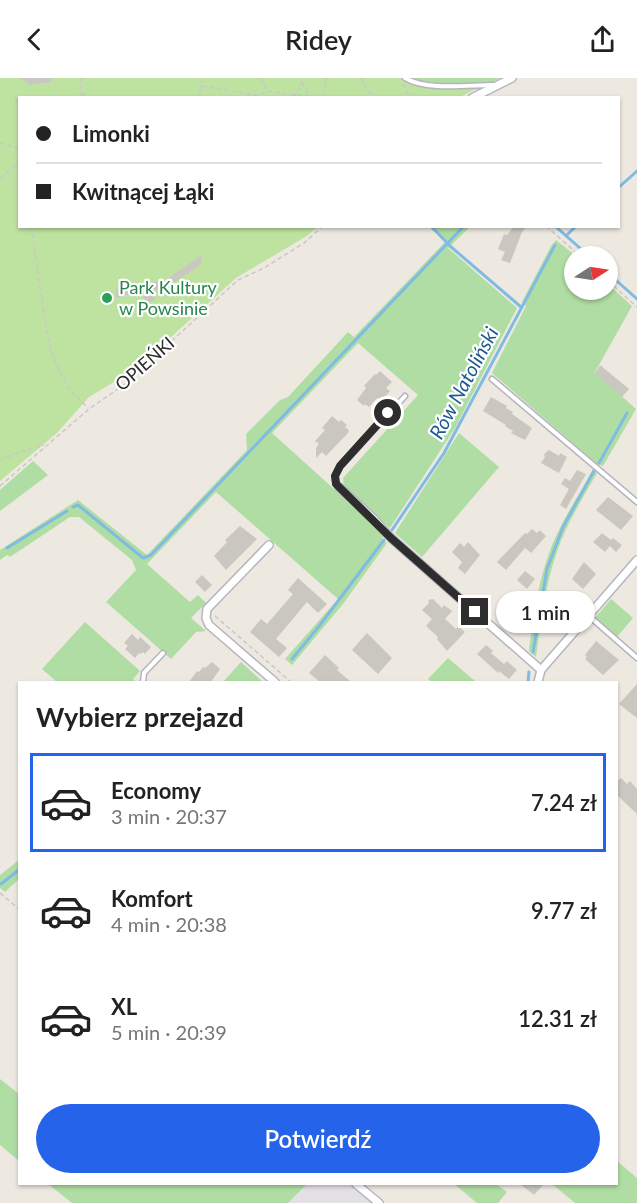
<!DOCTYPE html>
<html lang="pl">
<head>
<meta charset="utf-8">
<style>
  body { margin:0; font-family:Lato,sans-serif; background:#f2f2f2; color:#222; height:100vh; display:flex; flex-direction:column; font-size:22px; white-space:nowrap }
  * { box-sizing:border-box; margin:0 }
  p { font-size:20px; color:#767676 }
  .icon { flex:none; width:33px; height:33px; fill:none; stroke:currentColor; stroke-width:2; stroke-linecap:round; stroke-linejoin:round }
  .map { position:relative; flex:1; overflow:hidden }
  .details { position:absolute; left:18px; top:603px; width:600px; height:504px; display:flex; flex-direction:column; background:#fff; border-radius:0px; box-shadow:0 2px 4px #0004 }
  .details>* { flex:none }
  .hud { position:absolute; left:18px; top:18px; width:602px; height:132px; border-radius:0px; box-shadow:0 2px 4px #0004; display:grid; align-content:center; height:132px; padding:0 18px; background:#fff }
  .needle { width:39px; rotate:78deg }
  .tools { position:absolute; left:564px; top:168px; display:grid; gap:12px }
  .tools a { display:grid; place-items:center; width:54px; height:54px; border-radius:50%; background:#fff; box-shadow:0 2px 4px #0004; font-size:30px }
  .end { position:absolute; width:27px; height:27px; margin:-14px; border:8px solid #2d2d2d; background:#fff; box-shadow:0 0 0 3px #fff }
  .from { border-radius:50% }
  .bubble { position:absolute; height:42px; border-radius:21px; background:#fff; box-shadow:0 2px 4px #0004; font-size:20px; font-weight:600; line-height:42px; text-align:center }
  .hud b { display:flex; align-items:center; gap:21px; height:57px; font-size:22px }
  .hud b+b { border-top:2px solid #e0e0e0 }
  .hud i { width:15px; height:15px; background:#222 }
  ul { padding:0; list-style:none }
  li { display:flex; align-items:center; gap:18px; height:99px; margin:0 12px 9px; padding:0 6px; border:3px solid transparent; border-radius:0px }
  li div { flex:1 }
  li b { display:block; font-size:22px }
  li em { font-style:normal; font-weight:600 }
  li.on { border-color:#2563eb }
  li>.icon { width:54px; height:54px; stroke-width:1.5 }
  h2 { padding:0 18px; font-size:27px; line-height:72px }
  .action { display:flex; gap:12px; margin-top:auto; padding:12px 18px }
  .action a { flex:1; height:69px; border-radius:36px; background:#2563eb; color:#fff; font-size:24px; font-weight:600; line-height:69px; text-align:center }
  header { display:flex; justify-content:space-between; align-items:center; height:78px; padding:0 18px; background:#fff; font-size:27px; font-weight:600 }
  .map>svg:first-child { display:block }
  .industrial { fill:#e3e1e6 }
  .green { fill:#b0dda4 }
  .pitch { fill:#bee3a1 }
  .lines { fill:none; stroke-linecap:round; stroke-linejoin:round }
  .stream { stroke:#80bbe3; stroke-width:3 }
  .building { fill:#c9c7bf }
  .service-casing { stroke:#b4b5bf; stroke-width:7 }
  .minor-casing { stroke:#b4b5bf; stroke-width:10 }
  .path { stroke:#c8c8c8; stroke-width:1.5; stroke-dasharray:4.5 3; stroke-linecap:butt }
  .service { stroke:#fff; stroke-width:4 }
  .minor { stroke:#fff; stroke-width:7 }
  .route { stroke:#2d2d2d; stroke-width:8 }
  .leisure-dot { fill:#2e9e5b; stroke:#fff; stroke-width:2 }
  .labels { text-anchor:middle; stroke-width:4.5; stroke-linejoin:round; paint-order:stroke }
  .leisure-label { font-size:18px; fill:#27864d; stroke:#fff; text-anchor:start }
  .street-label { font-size:18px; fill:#2d2d2d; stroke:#fff }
  .water-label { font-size:20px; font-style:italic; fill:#1d5991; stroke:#fff }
</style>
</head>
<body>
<header><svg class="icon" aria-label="back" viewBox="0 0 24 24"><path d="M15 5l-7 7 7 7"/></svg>Ridey<svg class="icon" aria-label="share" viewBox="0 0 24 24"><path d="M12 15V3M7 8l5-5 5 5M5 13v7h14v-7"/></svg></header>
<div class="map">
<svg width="637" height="1125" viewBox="0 0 637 1125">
  <rect width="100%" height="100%" fill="#ede9e1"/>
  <path class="industrial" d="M307,1106H349L373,1125H288Z"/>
  <g class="green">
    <path d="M402,0H500L477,12L475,10C451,10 423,14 402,0Z"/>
    <path d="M429,149H470L448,170L517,230L455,350L390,450L344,409L343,400L418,317L358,265L272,355L385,457L382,461L387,465L343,526L292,587L285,581L338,521L216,414L147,486L190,524L198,517L206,525L191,540L206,553L196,554L171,581L106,524L136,492L132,482L79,439H70L10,479L7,477L0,482V472L78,422L147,477L247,372L246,356L280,322L288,319L348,254L354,259L445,164Z"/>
    <path d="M556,162L576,178L574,212H608V206L632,228L595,294L636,331L603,388L597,386L492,295L526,228L522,224L551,168Z"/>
    <path d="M459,355L499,389L422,479L395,455Z"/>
    <path d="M33,383L48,397L0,433V412Z"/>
    <path d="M593,391L597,395C583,420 566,446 557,474C545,507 541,544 536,579L529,573C534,533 540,489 559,452C569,431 582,412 593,391Z"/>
    <path d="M611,521L633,540L617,559L595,540Z"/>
    <path d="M85,544L140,593L133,601L136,604H57L42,591Z"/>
    <path d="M448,580L476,604H432L428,601Z"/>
    <path d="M241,584L263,604H223Z"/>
    <path d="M19,782V801L5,814L0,810V797Z"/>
    <path d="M0,1001L19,1016V1083L0,1067Z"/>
    <path d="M617,1083L637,1100V1125H575L552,1106H616Z"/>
    <path d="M48,1106H307L288,1125H72Z"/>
    <path d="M454,1106H496L507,1114L498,1125H477Z"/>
  </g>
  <path class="pitch" d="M0,0H402C425,16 452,5 476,11L458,20H20V148L317,149L307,158L236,200L137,290L89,319L57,355L0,403Z"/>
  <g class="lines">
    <g class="stream">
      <path d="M618,110L637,93"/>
      <path d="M431,148L450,168L521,229"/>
      <path d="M555,148L589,178"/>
      <path d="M566,158L576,148"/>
      <path d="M608,195L637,221"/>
      <path d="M599,385L627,335"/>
      <path d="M73,429L78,427L143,480L151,477L464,148"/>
      <path d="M392,452L444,375L555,167"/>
      <path d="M7,470L67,433"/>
      <path d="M533,574L547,491L563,449L594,393"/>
      <path d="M292,581L320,547L384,462"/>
      <path d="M528,604L529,594"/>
      <path d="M1,806L20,791"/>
    </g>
  </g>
  <g class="building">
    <path d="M20,0H51V4L30,7Z"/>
    <path d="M514,148H527L522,154L510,185L501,182L505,174L498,171L504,156L507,157Z"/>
    <path d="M202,177L201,186L193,192L170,207L153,213V204L163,201L164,203Z"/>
    <path d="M120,197L124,210L148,209L156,220L148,226L142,217H123V220L115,219Z"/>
    <path d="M600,287L629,311L622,319L595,295Z"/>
    <path d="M380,293L392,304L386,310L390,313L381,323L377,320L369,329L365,326L364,328L357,322L366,310L364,308L375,296L376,297Z"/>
    <path d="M491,319L507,328L506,330L513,334L512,336L532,350L525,362L511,355L513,353L505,348L506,347L483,333Z"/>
    <path d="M332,338L339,344L341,342L347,347L345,349L349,352L348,355L326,378L322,374L316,380V370L319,366L315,363L325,352L322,350Z"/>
    <path d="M549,372L559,378L560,375L567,379L559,395L541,385L545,379L544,376Z"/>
    <path d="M577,392L586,396L566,431L560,427L569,411L561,406L565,400L570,403Z"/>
    <path d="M608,419L633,438L621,452L596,432Z"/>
    <path d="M240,448L257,461L226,492L214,478L227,464L225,462Z"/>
    <path d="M532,451L537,455L540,452L546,458L531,475L525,470L506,492L497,484L525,455L527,456Z"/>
    <path d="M602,455L611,462L613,460L622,467L616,474L610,468L605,474L593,464Z"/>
    <path d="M468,464L480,477L465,496L458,490L462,484L452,474L460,465L464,469Z"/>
    <path d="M584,484L596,496L583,511L572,501Z"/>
    <path d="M525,493L535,501L527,511L517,502Z"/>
    <path d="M202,497L212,507L205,514L195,504Z"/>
    <path d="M298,500L327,526L318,535L307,524L276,561L287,570L279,579L250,554L261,541L267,546L293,516L288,512Z"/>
    <path d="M433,521L442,530L444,527L452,533L445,541L456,551L458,548L465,554L447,573L437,561L438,559L426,548L432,541L422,532L429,525L428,522Z"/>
    <path d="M367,555L392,580L378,596L352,572Z"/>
    <path d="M132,556L138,562L140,559L151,569L145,576L143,574L141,576L139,575L135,580L125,571L128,568L124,565Z"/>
    <path d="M596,563L619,582L603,597L585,581L587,579L585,577Z"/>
    <path d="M486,567L493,573L491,575L504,586L507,583L517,592L509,601L499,593L498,595L477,576Z"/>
    <path d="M325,577L339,590L337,592L351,604H320L309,595Z"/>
    <path d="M212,584L220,591L211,604H189L197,593L199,594L203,589L205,590Z"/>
    <path d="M637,606V640L619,626Z"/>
    <path d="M621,700L627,706L630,703L637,711V736L616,716V704Z"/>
    <path d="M520,1106H544L534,1117Z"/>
  </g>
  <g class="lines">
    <defs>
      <g id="service">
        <path d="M405,0C427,13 468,7 493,7"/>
        <path d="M492,301L637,424"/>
        <path d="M338,409L335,398L340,389L405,318"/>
        <path d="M589,538L637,580"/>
        <path d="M143,604L144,595L163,575"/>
      </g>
      <g id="minor">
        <path d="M472,20L512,0"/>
        <path d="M339,409L374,441L391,460L541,592"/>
        <path d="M269,467L207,531L206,540L209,547L275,604"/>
        <path d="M538,604L541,592L637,482"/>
        <path d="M356,1106L379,1125"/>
      </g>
    </defs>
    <use href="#service" class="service-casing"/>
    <use href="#minor" class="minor-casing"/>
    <g class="path">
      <path d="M81,0L80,14L83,20"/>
      <path d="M261,0L267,13L302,18L376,20"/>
      <path d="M360,0L372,18"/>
      <path d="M302,5L309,17"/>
      <path d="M403,6L410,20"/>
      <path d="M202,8L253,17"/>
      <path d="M82,15L88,20"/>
      <path d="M323,17L327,0"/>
      <path d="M15,20L20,27"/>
      <path d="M199,20L202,0"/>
      <path d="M246,20L266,14"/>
      <path d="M294,20L304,0"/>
      <path d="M0,65L20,71"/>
      <path d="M0,100L20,83"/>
      <path d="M31,148L47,256L53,278L61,297L73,315L88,330"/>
      <path d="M546,148L580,178"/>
      <path d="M608,203L637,229"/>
      <path d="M0,382L15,376L44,367"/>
      <path d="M0,408L89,331L125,306L238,202L264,190L304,165L323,148"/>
      <path d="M215,538L291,604"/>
      <path d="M0,815L20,832"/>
    </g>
    <use href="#service" class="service"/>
    <use href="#minor" class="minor"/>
  </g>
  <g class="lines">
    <path class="route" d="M388,335L340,388L335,398L336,406L391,460L475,534"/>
  </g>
  <circle class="leisure-dot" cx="107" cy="220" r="6"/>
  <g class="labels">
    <g class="leisure-label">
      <text x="119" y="216">Park Kultury<tspan x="119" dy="21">w Powsinie</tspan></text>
    </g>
    <g class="street-label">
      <text transform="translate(145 286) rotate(-41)" y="6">OPIEŃKI</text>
    </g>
    <g class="water-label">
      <text transform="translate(464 305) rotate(-62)" y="7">Rów Natoliński</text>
    </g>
  </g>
</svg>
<div class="tools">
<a><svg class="needle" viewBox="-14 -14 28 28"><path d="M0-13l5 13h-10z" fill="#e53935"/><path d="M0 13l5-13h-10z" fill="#767676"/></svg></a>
</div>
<i class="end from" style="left:388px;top:335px"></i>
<i class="end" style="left:475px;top:534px"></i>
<div class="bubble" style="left:496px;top:513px;width:99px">1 min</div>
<div class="hud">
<b><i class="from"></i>Limonki</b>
<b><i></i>Kwitnącej Łąki</b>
</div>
<section class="details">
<h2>Wybierz przejazd</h2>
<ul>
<li class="on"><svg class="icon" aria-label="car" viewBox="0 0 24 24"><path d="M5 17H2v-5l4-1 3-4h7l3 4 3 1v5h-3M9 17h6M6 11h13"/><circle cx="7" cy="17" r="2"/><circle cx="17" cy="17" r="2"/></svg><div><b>Economy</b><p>3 min · 20:37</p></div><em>7.24 zł</em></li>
<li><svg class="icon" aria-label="car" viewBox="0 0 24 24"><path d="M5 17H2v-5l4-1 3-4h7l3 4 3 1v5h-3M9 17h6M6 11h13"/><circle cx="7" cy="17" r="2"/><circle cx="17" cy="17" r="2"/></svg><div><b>Komfort</b><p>4 min · 20:38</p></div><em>9.77 zł</em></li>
<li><svg class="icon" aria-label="car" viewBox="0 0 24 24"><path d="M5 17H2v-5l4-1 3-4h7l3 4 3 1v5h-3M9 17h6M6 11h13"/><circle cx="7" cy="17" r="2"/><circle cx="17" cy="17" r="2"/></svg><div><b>XL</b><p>5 min · 20:39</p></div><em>12.31 zł</em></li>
</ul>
<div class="action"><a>Potwierdź</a></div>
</section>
</div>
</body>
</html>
